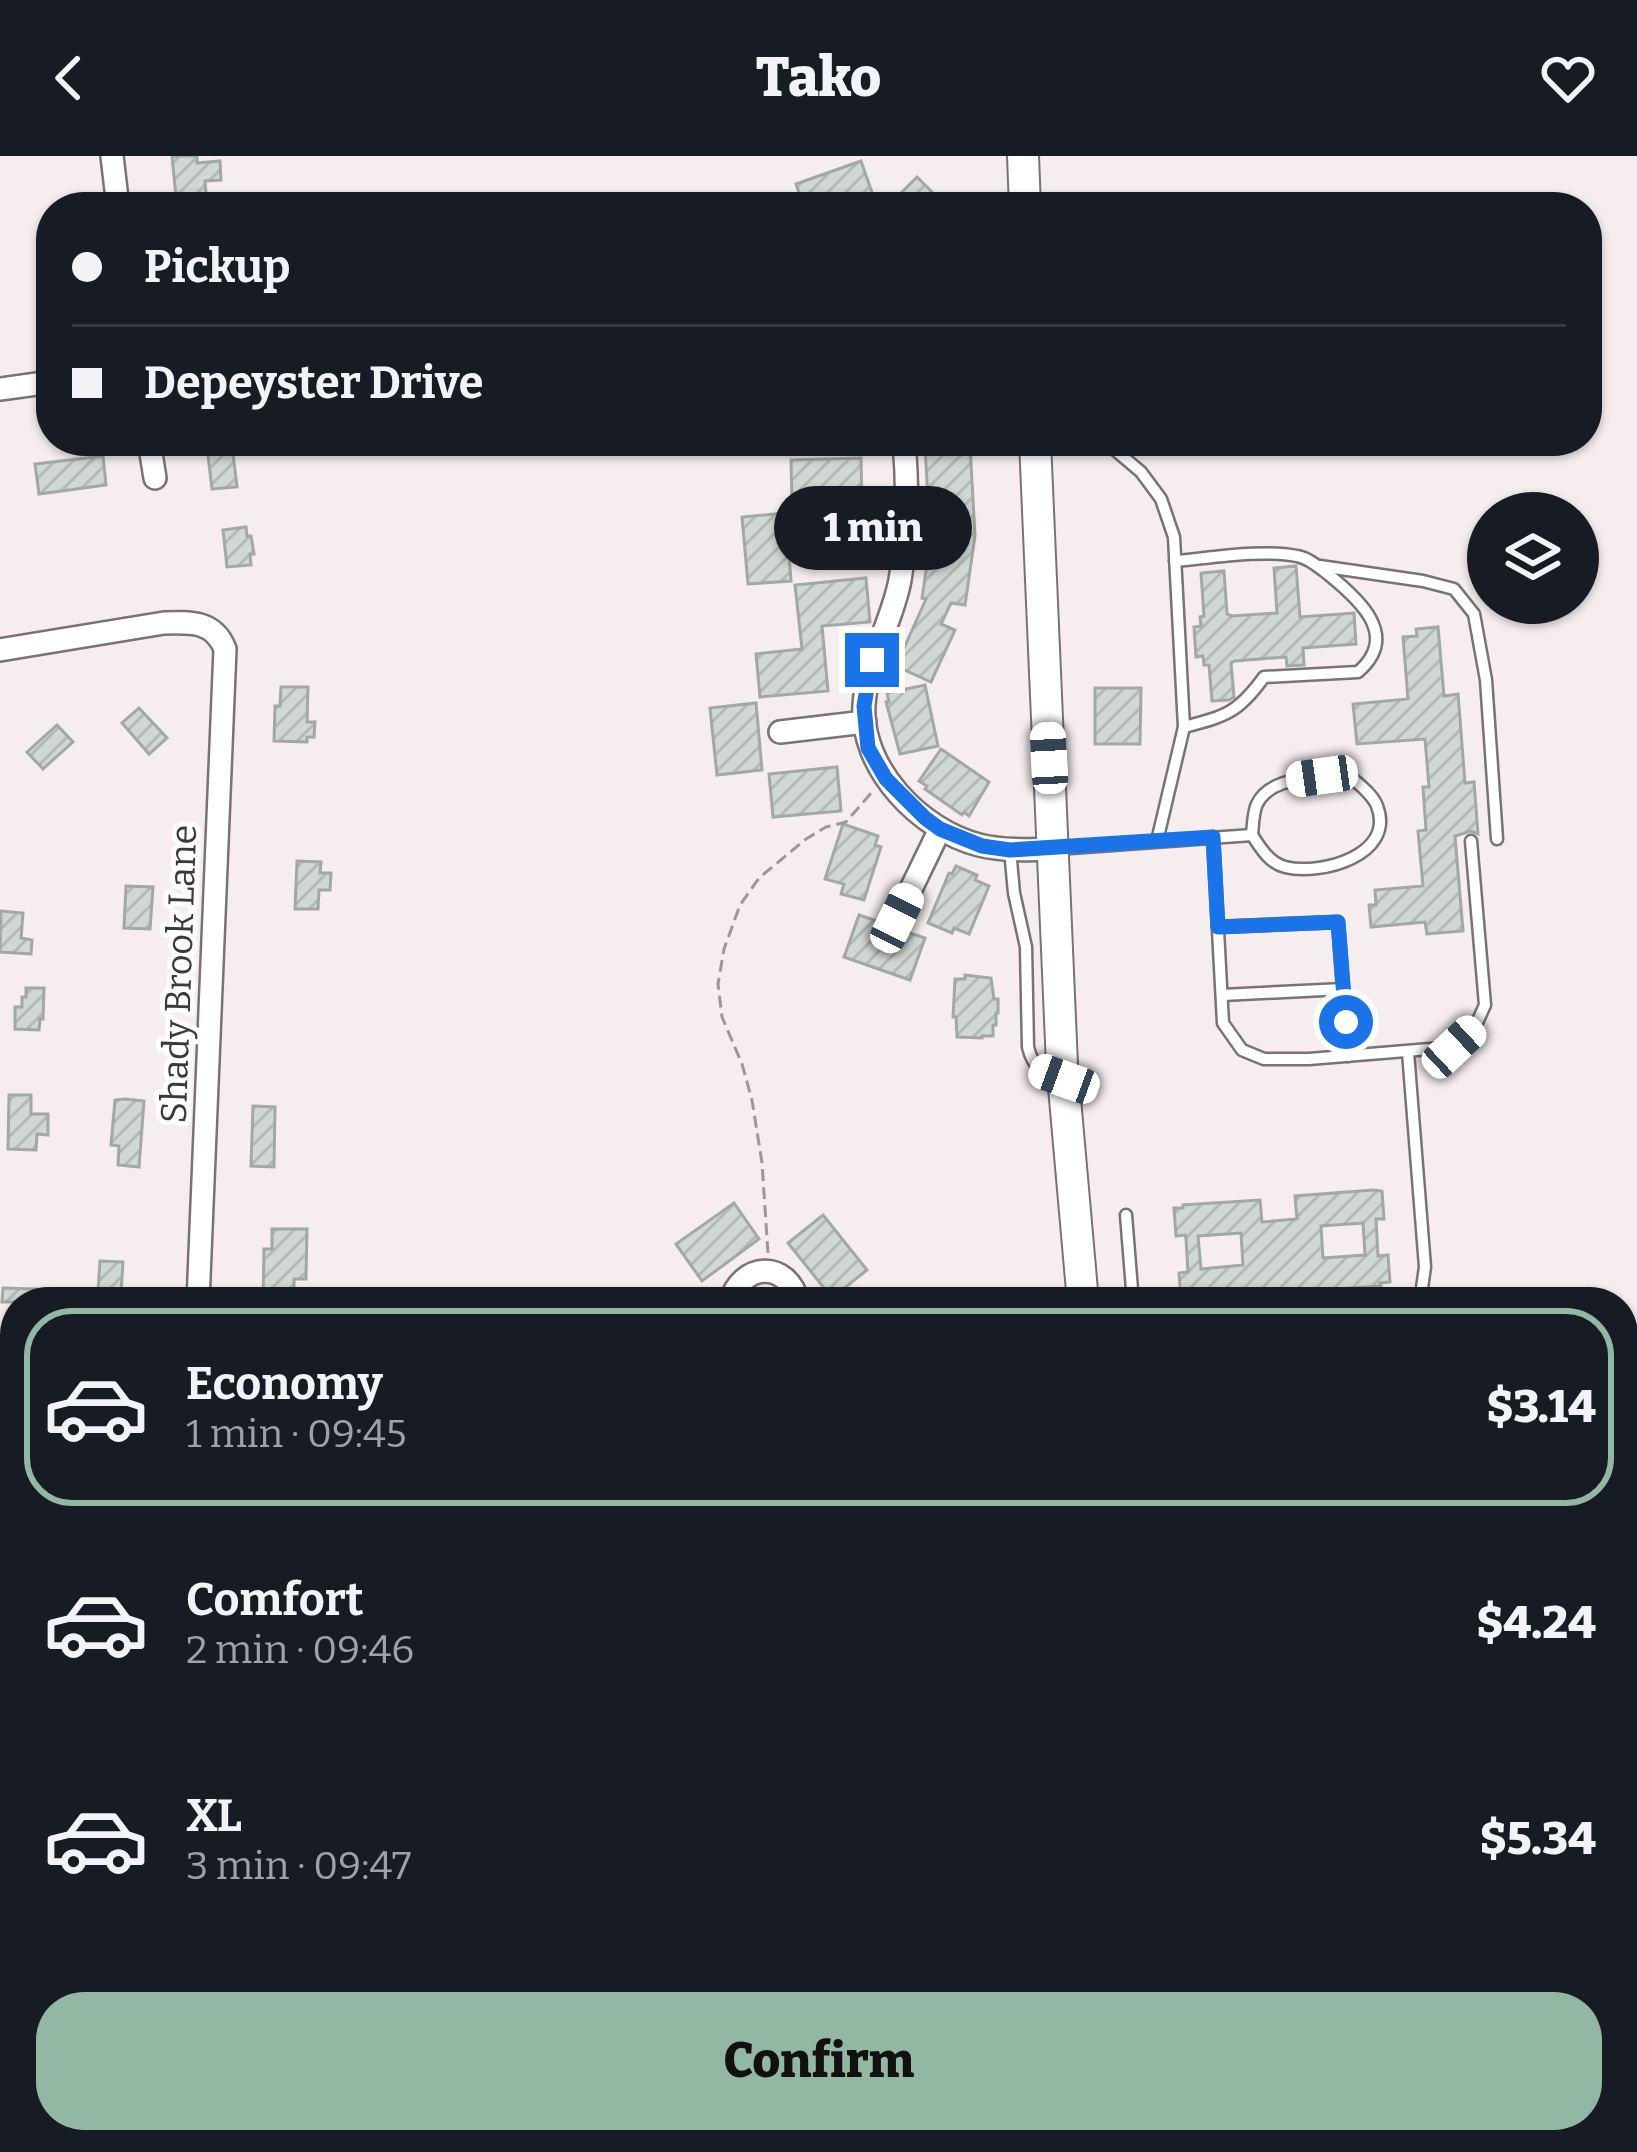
<!DOCTYPE html>
<html lang="en">
<head>
<meta charset="utf-8">
<style>
  body { margin:0; font-family:Bitter,serif; background:#242831; color:#f1f3f6; height:100vh; display:flex; flex-direction:column; font-size:45px; white-space:nowrap }
  * { box-sizing:border-box; margin:0 }
  p { font-size:39px; color:#9ea1a6 }
  .icon { flex:none; width:66px; height:66px; fill:none; stroke:currentColor; stroke-width:2; stroke-linecap:round; stroke-linejoin:round }
  .map { position:relative; flex:1; overflow:hidden }
  .details { position:absolute; left:0px; top:1131px; width:1638px; height:867px; display:flex; flex-direction:column; background:#171b24; border-radius:48px 48px 0 0; box-shadow:0 3px 9px #0004 }
  .details>* { flex:none }
  .banner { position:absolute; left:36px; top:36px; width:1566px; height:264px; border-radius:48px; box-shadow:0 3px 9px #0004; display:grid; align-content:center; height:264px; padding:0 36px; background:#171b24 }
  .tools { position:absolute; left:1467px; top:336px; display:grid; gap:24px }
  .tools a { display:grid; place-items:center; width:132px; height:132px; border-radius:50%; background:#171b24; box-shadow:0 3px 9px #0004; font-size:60px }
  .end { position:absolute; width:54px; height:54px; margin:-27px; border:15px solid #1a73e8; background:#fff; box-shadow:0 0 0 6px #fff }
  .from { border-radius:50% }
  .bubble { position:absolute; height:84px; border-radius:42px; background:#171b24; box-shadow:0 3px 9px #0004; font-size:39px; font-weight:800; line-height:84px; text-align:center }
  .car { position:absolute; width:36px; height:72px; margin:-36px -18px; border-radius:15px; box-shadow:0 0 9px 3px #0007; background:linear-gradient(#fff 24%,#345 0 40%,#fff 0 76%,#345 0 86%,#fff 0) }
  .banner b { display:flex; align-items:center; gap:42px; height:114px; font-size:45px }
  .banner b+b { border-top:3px solid #363941 }
  .banner i { width:30px; height:30px; background:#f1f3f6 }
  ul { padding:21px 0 0; list-style:none }
  li { display:flex; align-items:center; gap:36px; height:198px; margin:0 24px 18px; padding:0 12px; border:6px solid transparent; border-radius:48px }
  li div { flex:1 }
  li b { display:block; font-size:45px }
  li em { font-style:normal; font-weight:800 }
  li.active { border-color:#92b7a3 }
  li>.icon { width:108px; height:108px; stroke-width:1.5 }
  .button { display:flex; gap:24px; margin-top:auto; padding:24px 36px }
  .button a { flex:1; height:138px; border-radius:48px; background:#92b7a3; color:#111; font-size:48px; font-weight:800; line-height:138px; text-align:center }
  header { display:flex; justify-content:space-between; align-items:center; height:156px; padding:0 36px; background:#171b24; font-size:54px; font-weight:800 }
  .map>svg:first-child { display:block }
  .building { fill:url(#building-hatch); stroke:#a2a8a3; stroke-width:3; fill-rule:evenodd }
  .lines { fill:none; stroke-linecap:round; stroke-linejoin:round }
  .lane-casing { stroke:#7a7373; stroke-width:15 }
  .street-casing { stroke:#7a7373; stroke-width:26 }
  .secondary-casing { stroke:#7a7373; stroke-width:34 }
  .path { stroke:#9d9798; stroke-width:3; stroke-dasharray:12 6; stroke-linecap:butt }
  .lane { stroke:#fff; stroke-width:10 }
  .street { stroke:#fff; stroke-width:21 }
  .secondary { stroke:#fff; stroke-width:30 }
  .route { stroke:#1a73e8; stroke-width:15 }
  .labels { text-anchor:middle; stroke-width:10; stroke-linejoin:round; paint-order:stroke }
  .street-label { font-size:36px; fill:#3c3939; stroke:#fefdfd }
</style>
</head>
<body>
<header><svg class="icon" aria-label="back" viewBox="0 0 24 24"><path d="M15 5l-7 7 7 7"/></svg>Tako<svg class="icon" aria-label="heart" viewBox="0 0 24 24"><path d="M12 20l-8-8c-3-5 5-10 8-4 3-6 11-1 8 4z"/></svg></header>
<div class="map">
<svg width="1637" height="1996" viewBox="0 0 1637 1996">
  <defs>
    <pattern id="building-hatch" width="6" height="6" patternUnits="userSpaceOnUse" patternTransform="scale(3)"><rect width="6" height="6" fill="#d1d7d2"/><path d="M-1 1l2-2M0 6l6-6M5 7l2-2" fill="none" stroke="#b4b9b5"/></pattern>
  </defs>
  <rect width="100%" height="100%" fill="#f6edee"/>
  <g class="building">
    <path d="M172,0H197V7L220,5L221,24L205,25L207,51H177Z"/>
    <path d="M861,5L877,51H804L796,28Z"/>
    <path d="M917,21L947,51H887Z"/>
    <path d="M232,289L237,331L212,333L207,291Z"/>
    <path d="M970,289L975,380L965,449L951,447L941,468L955,474L931,526L896,510L926,443L922,442L934,361H929L925,291Z"/>
    <path d="M103,300L106,329L39,338L35,308Z"/>
    <path d="M861,302L862,347L792,348L791,304Z"/>
    <path d="M786,357L791,425L748,428L742,361Z"/>
    <path d="M246,371L247,380H251L254,398H250L251,409L227,411L223,374Z"/>
    <path d="M1296,410L1300,461L1354,457L1356,488L1303,492L1304,509L1287,510L1286,501L1235,505L1231,507L1234,541L1229,544L1212,545L1209,509H1204L1203,500L1196,501L1194,471L1201,470L1200,461L1204,460L1201,417L1224,415L1227,458L1232,460L1277,457L1274,412Z"/>
    <path d="M866,422L870,466L822,470L828,535L760,541L756,498L802,493L795,429Z"/>
    <path d="M1438,471L1444,540L1458,538L1465,627L1474,626L1478,678L1471,675L1455,680L1463,775L1427,778L1425,766L1371,771L1369,749H1376L1375,734L1423,730L1418,675L1426,674L1423,631H1429L1425,583L1357,588L1353,548L1408,543L1403,481L1417,480L1416,473Z"/>
    <path d="M925,529L938,590L900,598L886,546H889L887,537Z"/>
    <path d="M281,531H308L307,566H315L314,581H307V586L274,585L275,550H280Z"/>
    <path d="M1095,532H1141L1140,588H1095Z"/>
    <path d="M756,547L762,614L717,619L710,552Z"/>
    <path d="M139,552L167,582L149,598L122,567Z"/>
    <path d="M57,569L73,586L43,613L27,596Z"/>
    <path d="M941,593L989,626L969,660L964,656L962,659L925,633L927,630L919,625Z"/>
    <path d="M837,611L841,655L773,661L769,618Z"/>
    <path d="M843,668L878,680L875,689L881,691L864,744L841,738L844,728L825,723Z"/>
    <path d="M297,705L321,706L320,717H331L330,734H319L318,753H295Z"/>
    <path d="M956,710L977,719L975,724L989,730L969,778L954,772L952,777L928,767L949,717L952,718Z"/>
    <path d="M126,730L153,731L150,773L124,772Z"/>
    <path d="M1,755L23,757L21,782L32,784L31,798L0,796Z"/>
    <path d="M859,759L883,767L892,776L904,775L925,782L910,824L844,801Z"/>
    <path d="M965,819L991,822L994,843H998V857H996V869H993V880H982V882L957,881L956,861H953L955,823H965Z"/>
    <path d="M26,832H44L43,863H40L39,874L15,873V851H22V841H26Z"/>
    <path d="M9,939H31V958H48V979L37,978L36,994L8,993Z"/>
    <path d="M125,943L144,945L139,1011L118,1009L119,990L111,989L115,944Z"/>
    <path d="M253,950L275,951L274,1011L251,1010Z"/>
    <path d="M1373,1034L1382,1035L1384,1063H1376L1378,1100L1388,1099L1390,1126L1380,1127L1381,1130L1310,1135L1311,1146H1265V1140L1190,1146V1143L1181,1144L1179,1117L1188,1116L1186,1082L1185,1079L1176,1080L1174,1052H1183V1049L1260,1044L1262,1066L1297,1063L1295,1040ZM1363,1067L1365,1099L1323,1102L1321,1070ZM1241,1077L1243,1109L1201,1113L1198,1080Z"/>
    <path d="M734,1047L759,1083L702,1125L676,1088Z"/>
    <path d="M823,1059L867,1114L832,1142L788,1087Z"/>
    <path d="M272,1073H307L306,1123H294V1145H263L264,1093H272Z"/>
    <path d="M100,1105L123,1106L121,1137L98,1135Z"/>
    <path d="M3,1132L66,1134V1146H2Z"/>
    <path d="M15,1539V1593L0,1594V1540Z"/>
    <path d="M15,1658V1710H1L0,1659Z"/>
  </g>
  <g class="lines">
    <defs>
      <g id="lane">
        <path d="M1098,285L1115,294L1141,316L1161,343L1174,381L1184,571L1157,685"/>
        <path d="M1175,405C1210,402 1264,393 1297,400C1309,402 1320,412 1329,419C1360,444 1400,480 1358,516L1264,521C1238,557 1226,560 1184,571"/>
        <path d="M1320,410L1423,425L1454,433L1474,458L1486,524L1497,683"/>
        <path d="M1322,620L1352,622C1361,630 1373,639 1377,650C1396,699 1321,720 1285,711C1269,707 1260,691 1252,679C1253,670 1253,656 1257,648C1268,625 1300,623 1322,620Z"/>
        <path d="M1213,681L1223,867L1242,894L1264,903H1309L1454,891L1475,871L1485,849L1471,685"/>
        <path d="M1057,693L1252,679"/>
        <path d="M1010,694L1014,737L1026,791L1028,891C1033,912 1042,915 1061,922"/>
        <path d="M1218,771L1338,766L1348,900"/>
        <path d="M1222,839L1343,833"/>
        <path d="M1408,896L1425,1111L1420,1146"/>
        <path d="M1126,1059L1133,1146"/>
      </g>
      <g id="street">
        <path d="M112,0L118,51"/>
        <path d="M0,233L51,226"/>
        <path d="M149,285L155,322"/>
        <path d="M904,285C908,332 908,378 900,424C892,467 867,504 864,549C860,612 920,674 979,689C1004,695 1028,694 1053,693"/>
        <path d="M813,383L906,387"/>
        <path d="M0,494L164,467C191,466 214,465 225,493L198,1146"/>
        <path d="M780,576L865,566"/>
        <path d="M897,762L940,673"/>
        <path d="M730,1146C742,1106 788,1104 798,1146"/>
        <path d="M0,1193L15,1194"/>
        <path d="M1623,1485L1637,1480"/>
        <path d="M0,1749H15"/>
      </g>
      <g id="secondary">
        <path d="M1023,0L1025,51"/>
        <path d="M1035,285L1062,909L1083,1146"/>
        <path d="M697,1996L708,1983"/>
      </g>
    </defs>
    <use href="#lane" class="lane-casing"/>
    <use href="#street" class="street-casing"/>
    <use href="#secondary" class="secondary-casing"/>
    <path class="path" d="M768,1097L762,1007L752,944L742,908L722,861L718,828L724,793L740,749L759,722L806,683L826,671L846,666L872,636"/>
    <use href="#lane" class="lane"/>
    <use href="#street" class="street"/>
    <use href="#secondary" class="secondary"/>
  </g>
  <g class="lines">
    <path class="route" d="M872,504L864,550L868,592L886,623L925,662L940,673L982,690L1010,694L1213,681L1218,771L1338,766L1346,866"/>
  </g>
  <g class="labels">
    <g class="street-label">
      <text transform="translate(178 818) rotate(-88)" y="13">Shady Brook Lane</text>
    </g>
  </g>
</svg>
<div class="tools">
<a><svg class="icon" aria-label="layers" viewBox="0 0 24 24"><path d="M12 4l9 5-9 5-9-5zM3 14l9 5 9-5"/></svg></a>
</div>
<i class="end from" style="left:1346px;top:866px"></i>
<i class="end" style="left:872px;top:504px"></i>
<div class="bubble" style="left:774px;top:330px;width:198px">1 min</div>
<i class="car" style="left:1049px;top:602px;rotate:357deg"></i>
<i class="car" style="left:1322px;top:620px;rotate:262deg"></i>
<i class="car" style="left:897px;top:762px;rotate:26deg"></i>
<i class="car" style="left:1454px;top:891px;rotate:47deg"></i>
<i class="car" style="left:1064px;top:923px;rotate:290deg"></i>
<div class="banner">
<b><i class="from"></i>Pickup</b>
<b><i></i>Depeyster Drive</b>
</div>
<section class="details">
<ul>
<li class="active"><svg class="icon" aria-label="car" viewBox="0 0 24 24"><path d="M5 17H2v-5l4-1 3-4h7l3 4 3 1v5h-3M9 17h6M6 11h13"/><circle cx="7" cy="17" r="2"/><circle cx="17" cy="17" r="2"/></svg><div><b>Economy</b><p>1 min · 09:45</p></div><em>$3.14</em></li>
<li><svg class="icon" aria-label="car" viewBox="0 0 24 24"><path d="M5 17H2v-5l4-1 3-4h7l3 4 3 1v5h-3M9 17h6M6 11h13"/><circle cx="7" cy="17" r="2"/><circle cx="17" cy="17" r="2"/></svg><div><b>Comfort</b><p>2 min · 09:46</p></div><em>$4.24</em></li>
<li><svg class="icon" aria-label="car" viewBox="0 0 24 24"><path d="M5 17H2v-5l4-1 3-4h7l3 4 3 1v5h-3M9 17h6M6 11h13"/><circle cx="7" cy="17" r="2"/><circle cx="17" cy="17" r="2"/></svg><div><b>XL</b><p>3 min · 09:47</p></div><em>$5.34</em></li>
</ul>
<div class="button"><a>Confirm</a></div>
</section>
</div>
</body>
</html>
